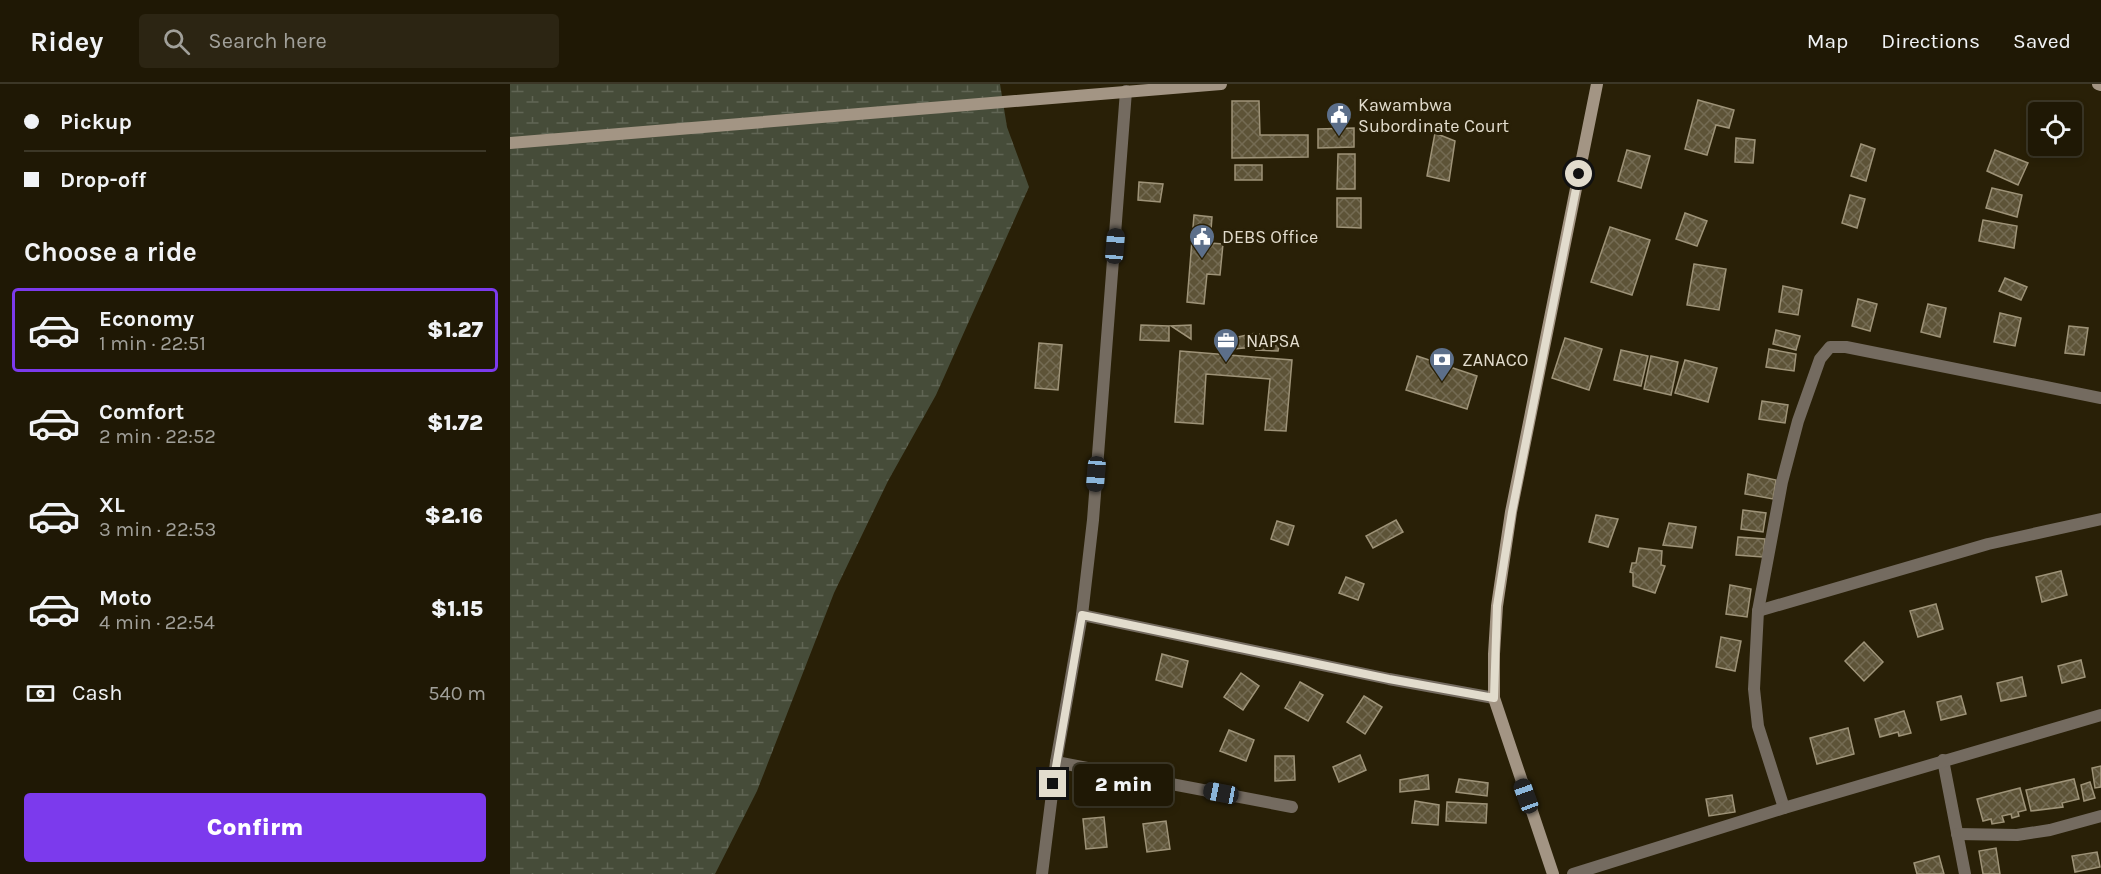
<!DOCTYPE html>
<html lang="en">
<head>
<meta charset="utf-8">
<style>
  body { margin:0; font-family:Karla,sans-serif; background:#2c2513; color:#f1f3f6; height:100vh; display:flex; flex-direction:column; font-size:22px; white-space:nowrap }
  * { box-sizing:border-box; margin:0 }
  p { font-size:20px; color:#a1a09a }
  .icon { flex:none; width:33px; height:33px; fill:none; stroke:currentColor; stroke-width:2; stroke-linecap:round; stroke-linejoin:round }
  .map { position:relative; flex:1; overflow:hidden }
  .drawer { display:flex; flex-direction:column; background:#1f1805; width:510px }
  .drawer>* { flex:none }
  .top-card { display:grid; align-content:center; height:132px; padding:0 24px; background:#1f1805 }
  .tools { position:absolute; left:1518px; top:18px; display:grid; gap:12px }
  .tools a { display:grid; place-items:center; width:54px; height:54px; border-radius:6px; background:#1f1805; box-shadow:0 3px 9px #0003,0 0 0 2px #3c3727; font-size:30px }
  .end { position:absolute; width:27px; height:27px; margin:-14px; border:8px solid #e2dccd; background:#111; box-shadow:0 0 0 3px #111 }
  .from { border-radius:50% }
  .bubble { position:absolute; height:42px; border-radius:6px; background:#1f1805; box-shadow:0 3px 9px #0003,0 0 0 2px #3c3727; font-size:20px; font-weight:800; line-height:42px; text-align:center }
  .car { position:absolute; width:18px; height:36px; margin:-18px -9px; border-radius:8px; box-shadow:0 0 4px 2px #0007; background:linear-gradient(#222 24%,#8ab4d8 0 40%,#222 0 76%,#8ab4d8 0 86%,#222 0) }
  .top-card b { display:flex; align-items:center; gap:21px; height:57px; font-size:22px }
  .top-card b+b { border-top:2px solid #3c3727 }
  .top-card i { width:15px; height:15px; background:#f1f3f6 }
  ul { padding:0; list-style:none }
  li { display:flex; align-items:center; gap:18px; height:84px; margin:0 12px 9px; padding:0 12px; border:3px solid transparent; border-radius:6px }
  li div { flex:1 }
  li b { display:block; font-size:22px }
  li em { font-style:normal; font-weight:800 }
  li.on { border-color:#7c3aed }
  li>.icon { width:54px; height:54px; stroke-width:1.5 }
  h2 { padding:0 24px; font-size:27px; line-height:72px }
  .pay { display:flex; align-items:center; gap:15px; height:66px; padding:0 24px; font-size:22px }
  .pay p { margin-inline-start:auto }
  .cta { display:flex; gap:12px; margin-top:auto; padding:12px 24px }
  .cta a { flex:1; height:69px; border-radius:6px; background:#7c3aed; color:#fff; font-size:24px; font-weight:800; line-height:69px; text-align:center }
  header { display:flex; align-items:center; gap:36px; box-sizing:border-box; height:84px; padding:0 30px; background:#1f1805; border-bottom:2px solid #3c3727 }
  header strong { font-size:28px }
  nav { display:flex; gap:33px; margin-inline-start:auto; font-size:21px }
  .search { width:420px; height:54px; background:#2c2513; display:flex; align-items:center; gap:15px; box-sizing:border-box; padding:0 21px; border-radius:6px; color:#a1a09a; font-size:22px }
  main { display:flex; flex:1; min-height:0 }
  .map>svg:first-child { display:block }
  .wetland { fill:url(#wetland-marsh) }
  .building { fill:url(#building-cross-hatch); stroke:#9e9378; stroke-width:1.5 }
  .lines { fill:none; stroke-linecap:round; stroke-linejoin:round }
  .minor { stroke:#746b60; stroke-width:12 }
  .secondary { stroke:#a39584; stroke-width:12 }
  .route { stroke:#e2dccd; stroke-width:8 }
  .labels { text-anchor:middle; stroke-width:6; stroke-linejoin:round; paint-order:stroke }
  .poi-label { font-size:18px; fill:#e2dccd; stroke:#292007; text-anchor:start }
</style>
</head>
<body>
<header>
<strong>Ridey</strong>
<div class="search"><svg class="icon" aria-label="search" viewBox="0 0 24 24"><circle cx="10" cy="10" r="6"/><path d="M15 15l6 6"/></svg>Search here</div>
<nav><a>Map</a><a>Directions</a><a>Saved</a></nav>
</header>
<main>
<section class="drawer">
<div class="top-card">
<b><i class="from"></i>Pickup</b>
<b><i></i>Drop-off</b>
</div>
<h2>Choose a ride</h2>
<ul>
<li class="on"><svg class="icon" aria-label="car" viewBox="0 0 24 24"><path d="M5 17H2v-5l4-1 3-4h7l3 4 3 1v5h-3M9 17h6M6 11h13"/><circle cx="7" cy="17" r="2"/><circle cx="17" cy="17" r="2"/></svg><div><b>Economy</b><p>1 min · 22:51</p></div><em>$1.27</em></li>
<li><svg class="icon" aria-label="car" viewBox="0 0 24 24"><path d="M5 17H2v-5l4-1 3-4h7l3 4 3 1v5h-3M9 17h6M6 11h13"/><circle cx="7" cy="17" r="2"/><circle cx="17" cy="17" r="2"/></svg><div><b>Comfort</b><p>2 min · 22:52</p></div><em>$1.72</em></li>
<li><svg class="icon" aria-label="car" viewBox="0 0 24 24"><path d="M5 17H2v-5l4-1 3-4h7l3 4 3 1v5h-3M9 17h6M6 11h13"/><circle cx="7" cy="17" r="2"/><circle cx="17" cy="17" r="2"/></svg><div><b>XL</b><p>3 min · 22:53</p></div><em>$2.16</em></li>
<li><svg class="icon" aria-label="car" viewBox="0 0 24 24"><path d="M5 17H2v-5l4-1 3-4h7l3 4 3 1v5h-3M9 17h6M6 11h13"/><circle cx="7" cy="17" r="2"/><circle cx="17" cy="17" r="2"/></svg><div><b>Moto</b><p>4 min · 22:54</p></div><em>$1.15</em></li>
</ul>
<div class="pay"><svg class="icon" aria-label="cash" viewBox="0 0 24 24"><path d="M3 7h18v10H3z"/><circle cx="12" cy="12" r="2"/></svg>Cash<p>540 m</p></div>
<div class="cta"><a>Confirm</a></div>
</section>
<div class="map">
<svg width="1591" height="790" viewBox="0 0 1591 790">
  <defs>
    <pattern id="wetland-marsh" width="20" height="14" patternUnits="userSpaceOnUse" patternTransform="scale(1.5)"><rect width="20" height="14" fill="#464c39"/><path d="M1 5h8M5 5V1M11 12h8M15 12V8" fill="none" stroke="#606554"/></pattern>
    <pattern id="building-cross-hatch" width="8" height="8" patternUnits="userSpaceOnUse" patternTransform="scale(1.5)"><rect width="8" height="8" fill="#5d5337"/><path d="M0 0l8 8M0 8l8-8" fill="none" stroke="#746b53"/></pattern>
  </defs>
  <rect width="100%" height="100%" fill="#292007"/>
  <path class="wetland" d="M0,0H490L497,43L519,103L426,311L378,397L324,509L247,707L205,790H0Z"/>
  <g class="building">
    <path d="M1188,16L1224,26L1219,44L1206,41L1197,71L1175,65Z"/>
    <path d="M722,17H749L750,51H798V73L722,74Z"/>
    <path d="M844,44V63L808,64V45Z"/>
    <path d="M925,49L945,57L939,97L917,92Z"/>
    <path d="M1226,54L1245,56L1243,79L1225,78Z"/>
    <path d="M1351,60L1365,65L1356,97L1341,92Z"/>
    <path d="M1117,66L1140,72L1131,104L1108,97Z"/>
    <path d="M1485,66L1518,79L1508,101L1477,87Z"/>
    <path d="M828,70H845V105H827Z"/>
    <rect x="725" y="81" width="27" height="15"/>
    <path d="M629,98L653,100L650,118L628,116Z"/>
    <path d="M1482,104L1512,111L1507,133L1476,124Z"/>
    <path d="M1340,111L1355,115L1347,144L1332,139Z"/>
    <path d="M827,114H851V144L827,143Z"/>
    <path d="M1175,129L1197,137L1187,162L1166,155Z"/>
    <path d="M684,131L702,133L700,159L713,160L710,191L697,190L694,220L677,218Z"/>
    <path d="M1473,136L1507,142L1504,164L1469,157Z"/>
    <path d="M1100,143L1140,156L1122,211L1081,198Z"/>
    <path d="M1184,180L1216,185L1209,226L1177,221Z"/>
    <path d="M1495,194L1517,203L1511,216L1489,207Z"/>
    <path d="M1273,202L1292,206L1288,231L1269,228Z"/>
    <path d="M1348,215L1367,220L1360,247L1342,242Z"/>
    <path d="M1418,220L1436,224L1430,253L1411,248Z"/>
    <path d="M1490,229L1511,234L1505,262L1484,258Z"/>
    <path d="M631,241L659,242V257L630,256Z"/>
    <path d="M681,241V255L661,242Z"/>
    <path d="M1559,242L1578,244L1574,271L1555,269Z"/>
    <path d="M1266,246L1290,252L1286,266L1263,260Z"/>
    <path d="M746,249V263L723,265V254Z"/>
    <path d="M748,250L771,253L768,267L746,266Z"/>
    <path d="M1055,254L1092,265L1079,306L1042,294Z"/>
    <path d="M529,259L552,261L548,306L525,304Z"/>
    <path d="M1259,265L1286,270L1284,287L1256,283Z"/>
    <path d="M1111,266L1138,272L1131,302L1104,296Z"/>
    <path d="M670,267L782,276L776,347L755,346L760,295L696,290L693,340L665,338Z"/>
    <path d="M907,272L967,292L957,325L896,306Z"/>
    <path d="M1141,272L1168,278L1161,311L1134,305Z"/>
    <path d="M1175,276L1207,284L1198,318L1165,309Z"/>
    <path d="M1252,317L1278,321L1275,339L1249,335Z"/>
    <path d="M1238,390L1266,396L1263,415L1235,410Z"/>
    <path d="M1233,426L1256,429L1253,448L1231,445Z"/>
    <path d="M1086,431L1108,435L1098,463L1079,458Z"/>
    <path d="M886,436L893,448L863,464L856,452Z"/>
    <path d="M767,437L784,442L778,461L761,455Z"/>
    <path d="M1159,439L1186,443L1182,464L1153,461Z"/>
    <path d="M1228,453L1255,455L1253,473L1226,471Z"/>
    <path d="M1129,464L1152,467L1151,481L1155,482L1145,509L1123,502V489L1120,488L1122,479H1126Z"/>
    <path d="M1551,487L1557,511L1532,518L1526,493Z"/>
    <path d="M836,493L854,500L848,516L829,509Z"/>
    <path d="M1220,501L1241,505L1237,533L1216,530Z"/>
    <path d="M1426,520L1433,545L1408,553L1400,527Z"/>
    <path d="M1211,553L1231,557L1225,587L1206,583Z"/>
    <path d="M1354,558L1373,578L1354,597L1335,577Z"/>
    <path d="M652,570L678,577L672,603L646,596Z"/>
    <path d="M1571,576L1575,593L1552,599L1548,582Z"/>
    <path d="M731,589L749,602L733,626L714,613Z"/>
    <path d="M1512,593L1516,612L1491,617L1487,599Z"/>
    <path d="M790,598L813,611L798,637L775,624Z"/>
    <path d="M854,612L872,623L855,650L837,638Z"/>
    <path d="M1451,612L1456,630L1431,636L1427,618Z"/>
    <path d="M1394,627L1401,649L1389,652L1388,648L1370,653L1365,635Z"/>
    <path d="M1338,644L1344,670L1307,680L1300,654Z"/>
    <path d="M719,646L744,656L736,677L710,667Z"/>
    <path d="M850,671L856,686L829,698L823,683Z"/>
    <path d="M765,672H784L785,696L765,697Z"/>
    <path d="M1591,682V703L1585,704L1582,684Z"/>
    <path d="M918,691L919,705L890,708V696Z"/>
    <path d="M949,695L978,699L977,712L946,708Z"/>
    <path d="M1564,695L1569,715L1552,719L1553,723L1521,727L1516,706Z"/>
    <path d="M1580,698L1585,714L1574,717L1571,701Z"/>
    <path d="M1510,704L1516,726L1508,728L1509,732L1502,734L1501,730L1492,732L1494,738L1482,740L1481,735L1473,737L1467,715Z"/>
    <path d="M1222,711L1225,728L1199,732L1196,715Z"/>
    <path d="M905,717L929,721L928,741L902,739Z"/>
    <path d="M937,718L977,720L976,739L936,737Z"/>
    <path d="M594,733L597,763L576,765L573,735Z"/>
    <path d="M656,737L660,765L637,768L633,740Z"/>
    <path d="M1486,764L1490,790H1473L1469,767Z"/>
    <path d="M1587,768L1590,783L1565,788L1562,772Z"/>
    <path d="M1429,772L1434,790H1407L1404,779Z"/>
  </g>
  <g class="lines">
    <g class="minor">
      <path d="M1248,527L1478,460L1591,435"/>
      <path d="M572,531L879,595L984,614"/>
      <path d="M1433,676L1455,790"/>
      <path d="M546,678L782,723"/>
      <path d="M1274,724L1248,642L1244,605L1248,527L1272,398L1288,337L1310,275L1320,263H1336L1591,314"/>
      <path d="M1447,750L1507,751L1540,746L1591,732"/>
      <path d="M532,790L546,678L572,531L583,436L616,7"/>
      <path d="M1063,790L1274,724L1591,631"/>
    </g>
    <g class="secondary">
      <path d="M1588,0L1591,1"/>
      <path d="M0,59L711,0"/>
      <path d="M1043,790L984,614V570L987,522L1001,428L1087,0"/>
    </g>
  </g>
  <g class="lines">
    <path class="route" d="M543,700L572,531L879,595L984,614L987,522L1002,428L1069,90"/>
  </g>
  <defs>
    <symbol id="civic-pin" viewBox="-11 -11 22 30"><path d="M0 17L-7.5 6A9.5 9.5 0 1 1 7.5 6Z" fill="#5c6f8a" stroke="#292007"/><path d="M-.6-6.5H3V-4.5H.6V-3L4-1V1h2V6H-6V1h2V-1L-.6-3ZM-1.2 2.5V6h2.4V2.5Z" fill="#fff"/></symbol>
    <symbol id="office-pin" viewBox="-11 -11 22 30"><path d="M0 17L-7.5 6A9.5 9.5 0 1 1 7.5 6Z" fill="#5c6f8a" stroke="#292007"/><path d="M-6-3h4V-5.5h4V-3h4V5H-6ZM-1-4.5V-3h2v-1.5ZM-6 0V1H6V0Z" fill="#fff"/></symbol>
    <symbol id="bank-pin" viewBox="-11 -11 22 30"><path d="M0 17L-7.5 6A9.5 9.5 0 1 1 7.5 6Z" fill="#5c6f8a" stroke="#292007"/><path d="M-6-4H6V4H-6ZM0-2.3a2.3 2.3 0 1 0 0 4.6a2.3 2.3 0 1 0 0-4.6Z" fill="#fff"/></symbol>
  </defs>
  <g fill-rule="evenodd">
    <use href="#civic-pin" x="814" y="16" width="30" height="40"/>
    <use href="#civic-pin" x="677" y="138" width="30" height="40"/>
    <use href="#office-pin" x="701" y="242" width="30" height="40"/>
    <use href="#bank-pin" x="917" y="261" width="30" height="40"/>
  </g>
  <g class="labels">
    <g class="poi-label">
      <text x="848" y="27">Kawambwa<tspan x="848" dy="21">Subordinate Court</tspan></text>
      <text x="712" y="159">DEBS Office</text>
      <text x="736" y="263">NAPSA</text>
      <text x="952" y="282">ZANACO</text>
    </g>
  </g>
</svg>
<div class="tools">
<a><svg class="icon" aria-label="locate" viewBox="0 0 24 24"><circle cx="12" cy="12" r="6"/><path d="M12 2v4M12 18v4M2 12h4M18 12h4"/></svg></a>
</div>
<i class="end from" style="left:1069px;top:90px"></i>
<i class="end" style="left:543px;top:700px"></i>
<div class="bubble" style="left:564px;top:680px;width:99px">2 min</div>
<i class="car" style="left:605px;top:162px;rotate:5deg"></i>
<i class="car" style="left:586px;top:390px;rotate:185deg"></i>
<i class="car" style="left:711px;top:709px;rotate:281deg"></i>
<i class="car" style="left:1016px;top:712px;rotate:340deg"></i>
</div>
</main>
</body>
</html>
